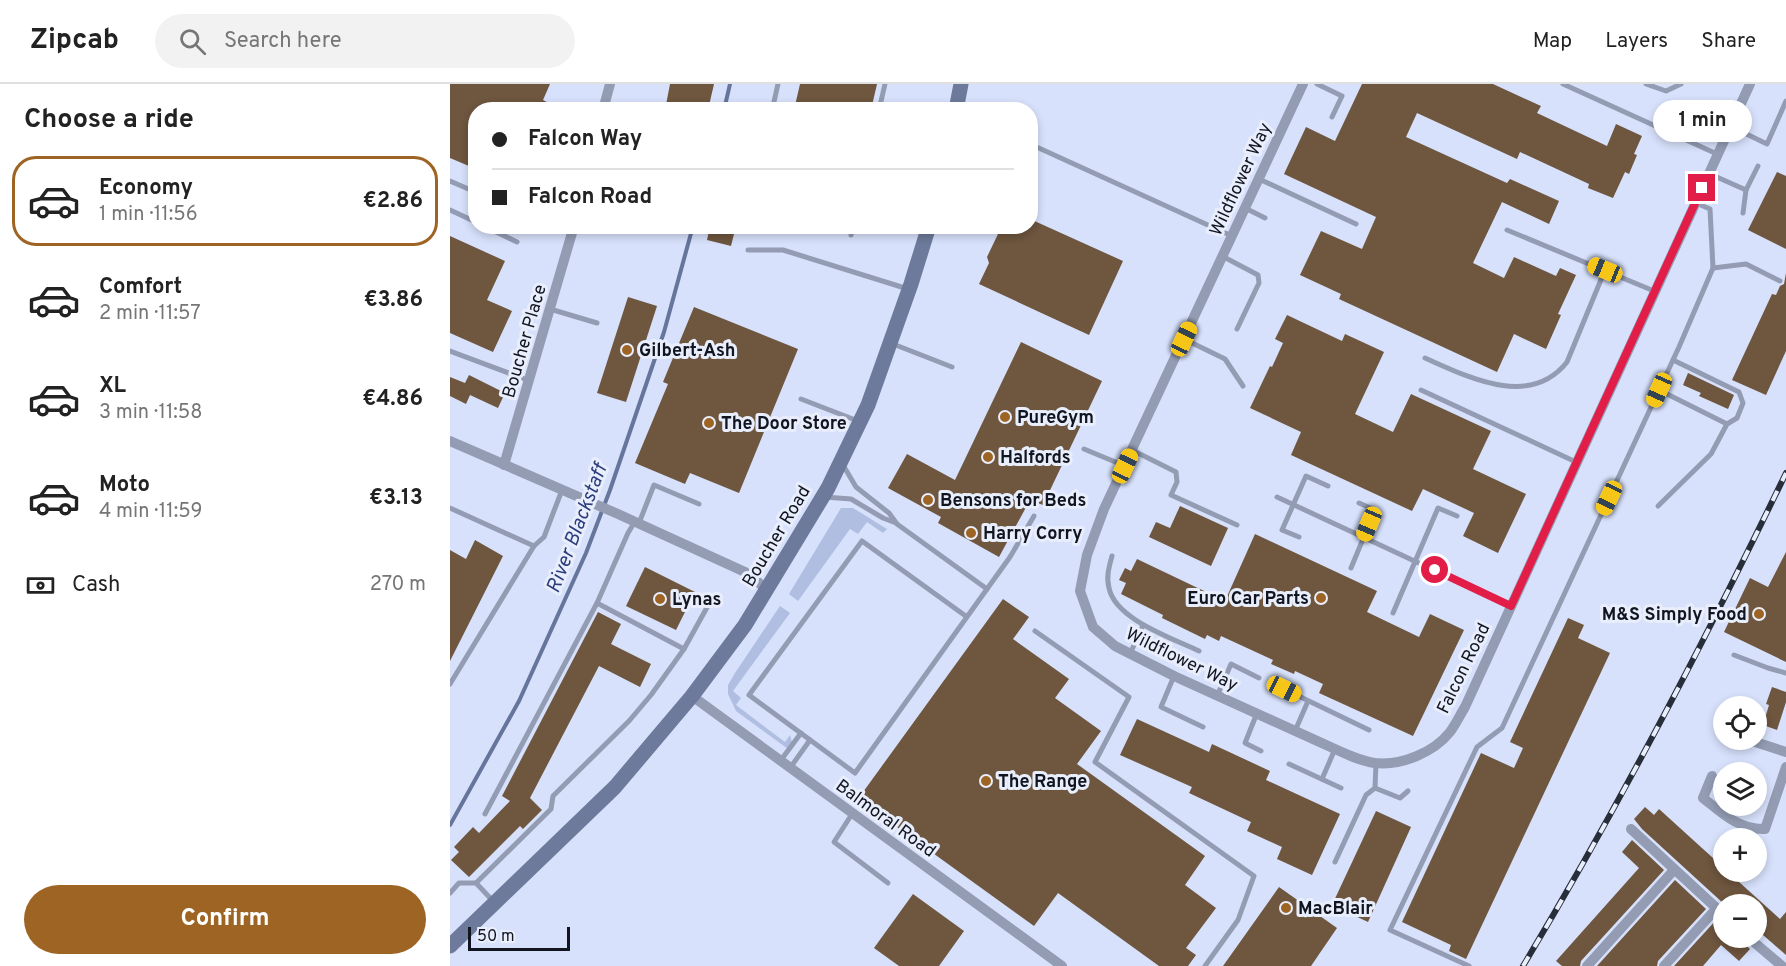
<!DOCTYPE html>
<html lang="en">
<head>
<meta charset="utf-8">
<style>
  body { margin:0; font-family:Overpass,sans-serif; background:#f2f2f2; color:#222; height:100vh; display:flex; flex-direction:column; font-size:22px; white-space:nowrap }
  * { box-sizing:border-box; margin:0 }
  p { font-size:20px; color:#767676 }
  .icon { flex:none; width:33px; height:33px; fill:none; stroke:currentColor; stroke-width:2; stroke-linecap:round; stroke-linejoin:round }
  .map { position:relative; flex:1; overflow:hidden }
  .details { display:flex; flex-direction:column; background:#fff; width:450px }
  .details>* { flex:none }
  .banner { position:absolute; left:18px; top:18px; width:570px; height:132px; border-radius:24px; box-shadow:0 3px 9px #0003; display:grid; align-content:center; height:132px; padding:0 24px; background:#fff }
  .tools { position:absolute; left:1263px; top:612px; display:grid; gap:12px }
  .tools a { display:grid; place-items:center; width:54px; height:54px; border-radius:50%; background:#fff; box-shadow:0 3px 9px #0003; font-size:30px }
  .scale { position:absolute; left:18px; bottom:15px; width:102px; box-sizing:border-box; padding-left:6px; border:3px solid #111520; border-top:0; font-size:16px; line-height:21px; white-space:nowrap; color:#111520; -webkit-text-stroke:4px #e9eefc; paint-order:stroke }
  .end { position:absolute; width:27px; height:27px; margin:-14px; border:8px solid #e11d48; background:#fff; box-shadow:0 0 0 3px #fff }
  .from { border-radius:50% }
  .bubble { position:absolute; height:42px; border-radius:21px; background:#fff; box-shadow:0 3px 9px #0003; font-size:20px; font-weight:700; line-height:42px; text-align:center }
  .car { position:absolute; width:18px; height:36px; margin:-18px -9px; border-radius:8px; box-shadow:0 0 4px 2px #0007; background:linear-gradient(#f5c518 24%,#345 0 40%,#f5c518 0 76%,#345 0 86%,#f5c518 0) }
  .banner b { display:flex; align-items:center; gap:21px; height:57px; font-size:22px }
  .banner b+b { border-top:2px solid #e0e0e0 }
  .banner i { width:15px; height:15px; background:#222 }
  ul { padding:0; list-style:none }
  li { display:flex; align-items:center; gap:18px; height:90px; margin:0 12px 9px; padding:0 12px; border:3px solid transparent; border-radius:24px }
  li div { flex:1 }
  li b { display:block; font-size:22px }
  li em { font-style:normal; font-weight:700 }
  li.current { border-color:#9e6423 }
  li>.icon { width:54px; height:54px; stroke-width:1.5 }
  h2 { padding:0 24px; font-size:27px; line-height:72px }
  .pay { display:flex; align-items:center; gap:15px; height:66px; padding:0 24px; font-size:22px }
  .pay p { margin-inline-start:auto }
  .action { display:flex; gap:12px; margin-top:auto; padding:12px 24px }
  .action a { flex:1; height:69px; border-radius:36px; background:#9e6423; color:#fff; font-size:24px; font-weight:700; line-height:69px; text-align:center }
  header { display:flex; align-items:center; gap:36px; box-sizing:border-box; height:84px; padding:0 30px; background:#fff; border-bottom:2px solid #e0e0e0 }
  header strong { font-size:28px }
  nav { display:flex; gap:33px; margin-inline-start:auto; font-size:21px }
  .search { width:420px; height:54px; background:#f2f2f2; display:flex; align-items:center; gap:15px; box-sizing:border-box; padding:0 21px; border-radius:33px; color:#767676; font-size:22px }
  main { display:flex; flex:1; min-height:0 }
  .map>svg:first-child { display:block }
  .green { fill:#b0bee1 }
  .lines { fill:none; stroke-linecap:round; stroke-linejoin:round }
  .stream { stroke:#66759c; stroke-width:4 }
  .building { fill:#6e563f }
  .lane { stroke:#939cb3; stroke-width:5 }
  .street { stroke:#939cb3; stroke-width:10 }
  .secondary { stroke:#6e7a9b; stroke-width:15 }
  .rail-casing { stroke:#282d3a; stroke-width:6 }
  .rail { stroke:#e9eefc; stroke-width:4; stroke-dasharray:11; stroke-linecap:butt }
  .route { stroke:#e11d48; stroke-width:8 }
  .poi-dot { fill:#9e6423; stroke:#e9eefc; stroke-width:2 }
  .labels { text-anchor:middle; stroke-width:6; stroke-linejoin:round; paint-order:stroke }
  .street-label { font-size:18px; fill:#111520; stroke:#e9eefc }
  .poi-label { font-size:18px; font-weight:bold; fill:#111520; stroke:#e9eefc; text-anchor:start }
  .water-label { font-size:20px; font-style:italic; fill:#2b3d7c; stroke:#e9eefc }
</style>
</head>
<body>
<header>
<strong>Zipcab</strong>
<div class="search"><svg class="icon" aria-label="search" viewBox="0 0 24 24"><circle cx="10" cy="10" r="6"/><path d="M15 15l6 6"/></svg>Search here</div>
<nav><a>Map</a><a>Layers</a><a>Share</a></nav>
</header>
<main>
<section class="details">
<h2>Choose a ride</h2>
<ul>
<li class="current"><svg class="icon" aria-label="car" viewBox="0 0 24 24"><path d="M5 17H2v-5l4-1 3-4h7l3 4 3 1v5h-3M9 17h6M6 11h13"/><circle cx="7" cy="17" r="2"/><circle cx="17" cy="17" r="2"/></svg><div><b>Economy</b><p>1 min · 11:56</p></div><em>€2.86</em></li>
<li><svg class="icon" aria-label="car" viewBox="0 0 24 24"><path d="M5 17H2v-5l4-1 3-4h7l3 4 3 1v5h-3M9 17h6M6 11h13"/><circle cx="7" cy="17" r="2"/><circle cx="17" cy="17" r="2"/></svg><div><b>Comfort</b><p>2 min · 11:57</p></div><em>€3.86</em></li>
<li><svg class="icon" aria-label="car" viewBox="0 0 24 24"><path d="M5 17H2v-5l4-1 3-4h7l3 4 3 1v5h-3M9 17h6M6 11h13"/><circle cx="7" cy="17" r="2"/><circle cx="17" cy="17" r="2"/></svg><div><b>XL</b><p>3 min · 11:58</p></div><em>€4.86</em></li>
<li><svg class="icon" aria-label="car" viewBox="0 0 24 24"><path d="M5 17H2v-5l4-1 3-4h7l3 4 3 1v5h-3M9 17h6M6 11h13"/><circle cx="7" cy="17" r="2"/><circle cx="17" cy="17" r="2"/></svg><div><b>Moto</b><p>4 min · 11:59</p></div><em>€3.13</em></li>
</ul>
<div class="pay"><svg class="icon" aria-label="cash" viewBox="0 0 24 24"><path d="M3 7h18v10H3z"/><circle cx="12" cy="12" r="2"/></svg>Cash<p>270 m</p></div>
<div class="action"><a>Confirm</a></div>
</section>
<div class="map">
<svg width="1336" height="882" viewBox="0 0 1336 882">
  <rect width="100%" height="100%" fill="#d7e1fb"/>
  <g class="green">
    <path d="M391,424H403L437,445L433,449L417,438L408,450L400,445L348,517L339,510Z"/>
    <path d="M330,522L340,529L283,607L291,614L286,621L335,658L340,651L342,658L338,665L286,627L278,610V601L285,589Z"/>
  </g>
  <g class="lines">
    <g class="stream">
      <path d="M274,26L280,0"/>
      <path d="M0,741L69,617L136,469L160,406L214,248L243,142"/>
    </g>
  </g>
  <g class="building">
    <path d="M0,0H100L93,16L112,26H26V85L0,74Z"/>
    <path d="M220,0H264L258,26H215Z"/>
    <path d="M350,0H427L421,26H344Z"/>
    <path d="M912,0H1043L1091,22L1087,29L1157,62L1166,40L1192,52L1184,70L1187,71L1179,90L1175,88L1163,114L1138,104L1139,100L1070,68L1067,75L967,29L956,53L1057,99L1060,95L1109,117L1099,140L1052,118L1023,179L1054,194L1064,173L1106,192L1110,184L1126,191L1108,230L1111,231L1096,265L1064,250L1047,288L889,215L891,210L850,191L871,147L912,165L926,133L834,90L856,43L885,57Z"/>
    <path d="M1327,88L1336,92V165L1298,146Z"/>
    <path d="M580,135L673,177L639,251L529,200L539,179L537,173L548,150L552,148L555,142H580Z"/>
    <path d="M260,142H286L281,162L257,156Z"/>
    <path d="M0,152L55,177L37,216L62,227L43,268L0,249Z"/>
    <path d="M1336,189V267L1316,311L1282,296L1322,210L1326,211L1330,202L1334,200Z"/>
    <path d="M178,213L207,222L176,318L147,309Z"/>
    <path d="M244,223L348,265L289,409L240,389L235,400L185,379L218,300L213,298Z"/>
    <path d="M837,231L892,257L895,250L934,268L905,330L943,348L961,310L1041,347L1023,385L1076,410L1048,469L1013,452L1024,429L973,405L962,427L841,371L851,348L800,324L820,282L822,283L833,259L825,255Z"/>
    <path d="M571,258L652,297L593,421L580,416L549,473L488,439L491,433L438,404L457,370L505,396Z"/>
    <path d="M1238,289L1284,311L1278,325L1249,312L1251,309L1233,301Z"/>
    <path d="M19,291L55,309L48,324L20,311L16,320L0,312V293L15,299Z"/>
    <path d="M730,422L778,444L761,482L699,453L706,438L720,444Z"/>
    <path d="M805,450L927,507L917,528L969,553L980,530L1014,546L963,652L869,609L873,600L845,587L844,590L821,580L823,576L771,552L769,557L757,551L755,555L712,534L713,531L671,510L676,499L669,496L675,484L681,487L687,475L775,517Z"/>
    <path d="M25,456L53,472L0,577V466L16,475Z"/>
    <path d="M1336,468V578L1274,548L1300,494L1318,503Z"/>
    <path d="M195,483L245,508L226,546L176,522Z"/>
    <path d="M553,515L579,533L563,555L619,595L605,614L651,647L627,680L755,772L735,801L766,824L736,864L746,871L738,882H709L608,809L584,842L408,715Z"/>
    <path d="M148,528L171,540L161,560L201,580L190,603L149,582L80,714L92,726L73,745L70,742L19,793L1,776L9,768L4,763L23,743L29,749L60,717L52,712Z"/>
    <path d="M1118,534L1134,541L1128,554L1160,569L1016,875L999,867L1001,861L952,838L1031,669L1064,684L1073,664L1060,658Z"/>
    <path d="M1322,603L1336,608V618L1327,646L1313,641L1319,621L1316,620Z"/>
    <path d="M687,635L759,668L762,660L820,687L816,696L890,730L862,791L827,775L832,763L797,747L801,738L739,709L742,703L670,671Z"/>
    <path d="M1195,723L1204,731L1209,725L1274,784V788H1278L1330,835L1336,828V871L1313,851L1310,854L1306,851V820H1274L1192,745L1184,735Z"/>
    <path d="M926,727L961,743L918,838L882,821Z"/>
    <path d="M1182,756L1214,786L1131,877L1130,882H1112L1106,877L1189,784L1172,768Z"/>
    <path d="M1225,796L1256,825L1208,877L1207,882H1147Z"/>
    <path d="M829,803L887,844L861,882H773Z"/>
    <path d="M463,810L514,847L489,882H449L424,864Z"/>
    <path d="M1267,835L1274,839V854H1292L1294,859L1300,865L1289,877L1271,861L1253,882H1224Z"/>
  </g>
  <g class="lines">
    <g class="lane">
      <path d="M867,0L892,12L882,33"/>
      <path d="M1113,0L1267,70"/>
      <path d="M1196,0L1216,7L1231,0"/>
      <path d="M323,22L328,0"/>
      <path d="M429,26L435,0"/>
      <path d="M1280,42L1317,60L1336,17"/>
      <path d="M580,60L782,152"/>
      <path d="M1260,90L1296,106"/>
      <path d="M809,95L906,140"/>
      <path d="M0,97L23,107"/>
      <path d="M795,124L815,134"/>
      <path d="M0,126L26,138"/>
      <path d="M1293,129L1296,106L1308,82"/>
      <path d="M34,142L67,158"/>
      <path d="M1057,146L1204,207"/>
      <path d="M401,151L403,142"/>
      <path d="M298,166H333L458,205"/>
      <path d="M772,172L808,191L809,199L787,245"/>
      <path d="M1263,184L1296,180L1330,197"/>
      <path d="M100,225L147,239"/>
      <path d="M734,255L775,275L793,302"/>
      <path d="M443,260L502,283"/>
      <path d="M0,267L80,297"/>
      <path d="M975,274C1018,293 1080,325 1117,278L1155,186"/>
      <path d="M971,306L1126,378"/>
      <path d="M1209,306L1277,340L1287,334L1293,319L1289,308L1223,276"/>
      <path d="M351,315L408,337"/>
      <path d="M634,365L675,382"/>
      <path d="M682,366L726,388L727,398L721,411L787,441"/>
      <path d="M393,381L406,403L439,429L447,440L537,505L405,689L299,611L412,457L517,533"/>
      <path d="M375,413L401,415L433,434L446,439"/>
      <path d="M827,413L1061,522"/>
      <path d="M1208,422L1261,370L1277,340"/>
      <path d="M0,424L84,462"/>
      <path d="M184,439L178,449L147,519L234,565L260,518"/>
      <path d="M189,439L204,401L249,420"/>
      <path d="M849,453L832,446L856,392L878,402"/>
      <path d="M662,472C659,483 656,493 659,504C665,535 722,554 749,567"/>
      <path d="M901,484L925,426L909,419"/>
      <path d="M537,505L560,473L584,432"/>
      <path d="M943,529L988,424L1007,432"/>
      <path d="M585,547L679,613L645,678L804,792L788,836L755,882"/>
      <path d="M680,570L693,541"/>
      <path d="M1284,571L1318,584L1336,589"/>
      <path d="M724,592L711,623L753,643"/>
      <path d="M0,600L84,462L94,453L112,406"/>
      <path d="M834,605L919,646"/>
      <path d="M767,612L781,580L809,594"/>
      <path d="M807,629L795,659L811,667"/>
      <path d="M845,647L858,617"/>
      <path d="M331,676L351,649"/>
      <path d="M839,680L891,704"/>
      <path d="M340,684L360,656"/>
      <path d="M872,695L885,665"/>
      <path d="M925,704L926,679"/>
      <path d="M35,730L147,519"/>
      <path d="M402,730L384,758L438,799"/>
      <path d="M885,778L916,711L925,704L950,714L958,707"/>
      <path d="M26,799L101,725L103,712L179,637L201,611L234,565"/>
      <path d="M0,809L9,799H26L43,817"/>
      <path d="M1019,882L940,846L1027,663L1052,644L1229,263L1263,184L1260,125L1246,119"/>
    </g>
    <g class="street">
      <path d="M853,0L654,425L637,471L630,507L643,543L665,562L724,592L885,665C898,671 911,677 925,679C952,682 984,668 1000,648C1006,640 1010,631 1015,623L1300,0"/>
      <path d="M153,26L160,0"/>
      <path d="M0,357L168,430L295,488L318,506"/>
      <path d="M54,381L124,142"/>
      <path d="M242,612L612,882"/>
      <path d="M1299,656L1336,668"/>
      <path d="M1262,692L1253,714C1272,729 1289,746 1315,745L1336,683"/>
      <path d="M1181,745L1274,831"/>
      <path d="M1299,854L1332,882"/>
      <path d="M1137,882L1224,786"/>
      <path d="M1214,882L1266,825"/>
    </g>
    <g class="secondary">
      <path d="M506,26L511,0"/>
      <path d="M0,862L165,703L242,612L295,541L378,404L418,321L461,200L479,142"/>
    </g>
    <defs>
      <path id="rail" d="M1073,882C1169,722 1255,557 1336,389"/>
    </defs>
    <use href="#rail" class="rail-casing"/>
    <use href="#rail" class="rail"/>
  </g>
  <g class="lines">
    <path class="route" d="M985,486L1061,522L1252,104"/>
  </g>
  <g class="poi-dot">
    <circle cx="177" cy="266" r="6"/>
    <circle cx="555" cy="333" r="6"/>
    <circle cx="259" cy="339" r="6"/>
    <circle cx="538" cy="373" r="6"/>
    <circle cx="478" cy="416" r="6"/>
    <circle cx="521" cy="449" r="6"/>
    <circle cx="871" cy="514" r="6"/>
    <circle cx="210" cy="515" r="6"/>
    <circle cx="1309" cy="530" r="6"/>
    <circle cx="536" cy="697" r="6"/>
    <circle cx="836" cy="824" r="6"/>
  </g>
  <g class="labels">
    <g class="street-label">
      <text transform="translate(790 95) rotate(-65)" y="6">Wildflower Way</text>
      <text transform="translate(74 257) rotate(-74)" y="6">Boucher Place</text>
      <text transform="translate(326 452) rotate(-59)" y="6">Boucher Road</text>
      <text transform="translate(732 575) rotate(26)" y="6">Wildflower Way</text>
      <text transform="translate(1013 584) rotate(-64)" y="6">Falcon Road</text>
      <text transform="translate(436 734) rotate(36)" y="6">Balmoral Road</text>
    </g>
    <g class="poi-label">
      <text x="189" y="272">Gilbert-Ash</text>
      <text x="567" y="339">PureGym</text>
      <text x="271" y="345">The Door Store</text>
      <text x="550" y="379">Halfords</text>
      <text x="490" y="422">Bensons for Beds</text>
      <text x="533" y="455">Harry Corry</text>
      <text x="859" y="520" text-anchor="end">Euro Car Parts</text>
      <text x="222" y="521">Lynas</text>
      <text x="1297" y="536" text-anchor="end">M&amp;S Simply Food</text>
      <text x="548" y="703">The Range</text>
      <text x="848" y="830">MacBlair</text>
    </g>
    <g class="water-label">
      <text transform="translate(126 444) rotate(-69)" y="7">River Blackstaff</text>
    </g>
  </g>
</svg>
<div class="tools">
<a><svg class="icon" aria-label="locate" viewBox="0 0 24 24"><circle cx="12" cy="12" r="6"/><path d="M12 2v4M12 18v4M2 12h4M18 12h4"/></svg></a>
<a><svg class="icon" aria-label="layers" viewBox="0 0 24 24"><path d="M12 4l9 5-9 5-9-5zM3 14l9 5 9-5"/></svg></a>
<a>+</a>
<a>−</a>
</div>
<div class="scale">50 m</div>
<i class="end from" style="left:985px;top:486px"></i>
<i class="end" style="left:1252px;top:104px"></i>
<div class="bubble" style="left:1203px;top:16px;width:99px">1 min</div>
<i class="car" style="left:1155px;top:186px;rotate:292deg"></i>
<i class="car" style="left:734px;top:255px;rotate:25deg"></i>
<i class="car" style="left:1209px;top:306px;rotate:204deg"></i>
<i class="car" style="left:675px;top:382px;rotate:25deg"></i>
<i class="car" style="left:1159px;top:414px;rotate:205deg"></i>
<i class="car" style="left:919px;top:440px;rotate:203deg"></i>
<i class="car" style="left:834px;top:605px;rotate:116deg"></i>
<div class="banner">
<b><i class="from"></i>Falcon Way</b>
<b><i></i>Falcon Road</b>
</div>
</div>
</main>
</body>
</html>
